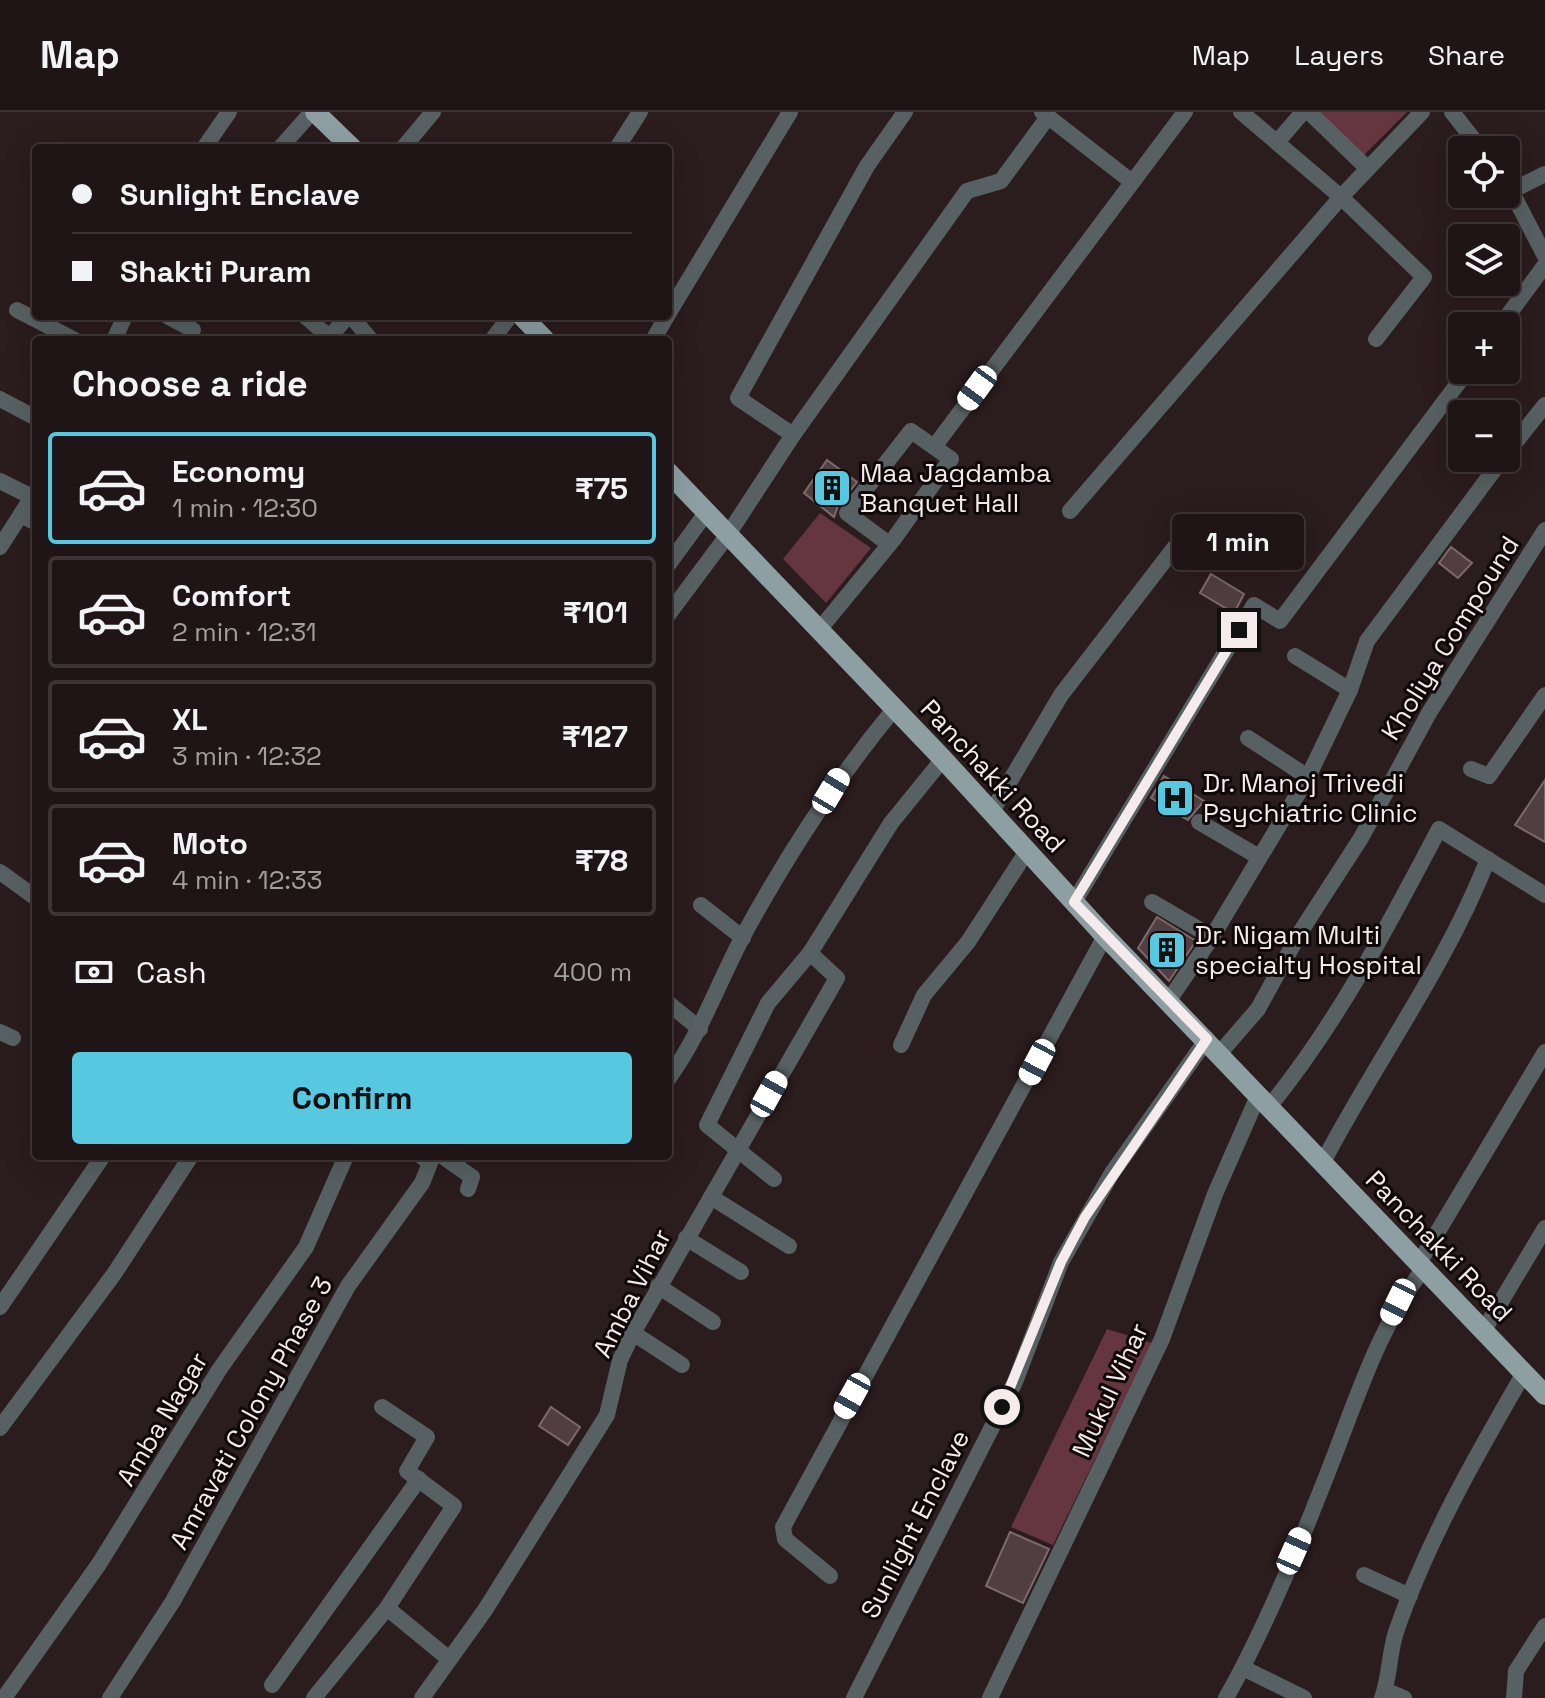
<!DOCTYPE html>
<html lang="en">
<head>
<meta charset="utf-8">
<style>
  body { margin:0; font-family:"Space Grotesk",sans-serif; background:#281e1f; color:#f1f3f6; height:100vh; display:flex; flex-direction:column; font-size:30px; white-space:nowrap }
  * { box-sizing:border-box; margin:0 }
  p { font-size:26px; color:#a29fa1 }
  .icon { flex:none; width:44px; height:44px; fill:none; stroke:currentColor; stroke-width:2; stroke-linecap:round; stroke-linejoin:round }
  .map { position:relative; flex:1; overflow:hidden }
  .drawer { position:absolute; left:32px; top:224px; width:640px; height:824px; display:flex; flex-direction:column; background:#201516; border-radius:8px; box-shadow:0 8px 32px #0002,0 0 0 2px #3d3435 }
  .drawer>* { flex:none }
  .hud { position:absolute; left:32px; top:32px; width:640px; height:176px; border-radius:8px; box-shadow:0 8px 32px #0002,0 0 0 2px #3d3435; display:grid; align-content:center; height:176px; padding:0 40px; background:#201516 }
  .buttons { position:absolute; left:1448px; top:24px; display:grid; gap:16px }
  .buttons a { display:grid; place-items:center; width:72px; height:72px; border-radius:8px; background:#201516; box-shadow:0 8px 32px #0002,0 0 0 2px #3d3435; font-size:40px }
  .end { position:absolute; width:36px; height:36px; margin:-18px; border:10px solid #f5eaec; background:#111; box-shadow:0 0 0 4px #111 }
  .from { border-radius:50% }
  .bubble { position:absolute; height:56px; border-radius:8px; background:#201516; box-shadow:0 8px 32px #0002,0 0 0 2px #3d3435; font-size:26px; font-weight:700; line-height:56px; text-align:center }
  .car { position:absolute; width:24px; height:48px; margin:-24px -12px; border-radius:10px; box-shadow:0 0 6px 2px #0007; background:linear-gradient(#fff 24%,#345 0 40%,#fff 0 76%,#345 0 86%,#fff 0) }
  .hud b { display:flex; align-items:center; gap:28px; height:76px; font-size:30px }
  .hud b+b { border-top:2px solid #3d3435 }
  .hud i { width:20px; height:20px; background:#f1f3f6 }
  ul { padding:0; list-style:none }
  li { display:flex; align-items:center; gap:24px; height:112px; margin:0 16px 12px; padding:0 24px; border:4px solid #3d3435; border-radius:8px }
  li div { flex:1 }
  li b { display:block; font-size:30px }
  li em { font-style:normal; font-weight:700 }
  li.active { border-color:#56c9e1 }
  li>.icon { width:72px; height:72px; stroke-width:1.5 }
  h2 { padding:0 40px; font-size:36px; line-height:96px }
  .pay { display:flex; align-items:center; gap:20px; height:88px; padding:0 40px; font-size:30px }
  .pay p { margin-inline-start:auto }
  .cta { display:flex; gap:16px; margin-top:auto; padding:16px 40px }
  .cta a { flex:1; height:92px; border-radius:8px; background:#56c9e1; color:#111; font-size:32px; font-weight:700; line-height:92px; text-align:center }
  header { display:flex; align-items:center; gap:48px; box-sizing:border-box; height:112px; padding:0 40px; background:#201516; border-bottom:2px solid #3d3435 }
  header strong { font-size:38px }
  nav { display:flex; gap:44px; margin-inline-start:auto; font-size:28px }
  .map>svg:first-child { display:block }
  .green { fill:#653540 }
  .building { fill:#503e41; stroke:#7d696c; stroke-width:2 }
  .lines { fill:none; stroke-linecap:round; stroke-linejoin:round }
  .minor { stroke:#576062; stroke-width:16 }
  .major { stroke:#8d9fa3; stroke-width:20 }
  .route { stroke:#f5eaec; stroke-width:10 }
  .labels { text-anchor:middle; stroke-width:6; stroke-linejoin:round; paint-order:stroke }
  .poi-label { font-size:26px; fill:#f5eaec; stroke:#0f0809; text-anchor:start }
  .street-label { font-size:26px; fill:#f5eaec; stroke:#0f0809 }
</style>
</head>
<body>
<header>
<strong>Map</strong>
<nav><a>Map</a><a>Layers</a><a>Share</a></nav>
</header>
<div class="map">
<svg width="1545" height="1586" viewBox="0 0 1545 1586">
  <rect width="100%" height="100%" fill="#2b1c1e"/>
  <g class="green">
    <path d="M1318,0H1407L1364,43Z"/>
    <path d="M820,401L871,436L826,491L783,447Z"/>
    <path d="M1107,1217L1152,1231L1053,1433L1011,1415Z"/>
  </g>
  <g class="building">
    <path d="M827,348L857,370L838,394L834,405L804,381Z"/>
    <path d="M1451,435L1472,451L1458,466L1439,451Z"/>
    <path d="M1211,462L1244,482L1234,501L1200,481Z"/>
    <path d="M1164,664L1204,689L1188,708L1151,686Z"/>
    <path d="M1545,668V730L1515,713Z"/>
    <path d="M1157,805L1196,829L1169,869L1138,836Z"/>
    <path d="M551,1295L580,1315L568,1333L539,1314Z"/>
    <path d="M1010,1420L1049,1437L1023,1491L986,1474Z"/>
  </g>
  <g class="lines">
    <g class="minor">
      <path d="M1042,0L1132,70"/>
      <path d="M1309,0L1366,55"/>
      <path d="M1452,0L1482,38"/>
      <path d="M1278,29L1303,0"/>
      <path d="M204,36L229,0"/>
      <path d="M280,36L312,0"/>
      <path d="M403,36L433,0"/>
      <path d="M617,36L640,0"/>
      <path d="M1506,69L1545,144"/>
      <path d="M1513,78L1545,62"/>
      <path d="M17,198L75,228"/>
      <path d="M668,202L790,0"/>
      <path d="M167,204L193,218"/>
      <path d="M305,204L329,225"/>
      <path d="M351,204L371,228"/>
      <path d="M1500,214L1545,153"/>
      <path d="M1376,227L1424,165L1341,85L1422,0"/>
      <path d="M114,228L125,204"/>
      <path d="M327,228L348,204"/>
      <path d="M492,228L510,204"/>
      <path d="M653,228L667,204"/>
      <path d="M0,287L36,306"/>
      <path d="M793,323L738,286L867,54L905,0"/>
      <path d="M1506,342L1545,293"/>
      <path d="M0,369L32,385"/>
      <path d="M1070,399L1341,85L1241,0"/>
      <path d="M21,403L36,411"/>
      <path d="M889,432L847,401L911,319L934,335"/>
      <path d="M0,435L36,379"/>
      <path d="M668,453L706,401"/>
      <path d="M668,503L727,424L793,323L967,79L1001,69L1048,5"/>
      <path d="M819,518L893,428L951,347L934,335L1185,0"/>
      <path d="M1295,544L1350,578"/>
      <path d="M1248,626L1308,665"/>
      <path d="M1471,657L1489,664L1545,583"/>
      <path d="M991,701L1061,583L1175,435"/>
      <path d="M1199,710L1259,745"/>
      <path d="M0,760L36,786"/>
      <path d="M1074,790L1254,493L1280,509L1468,258"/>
      <path d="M1152,790L1212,825"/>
      <path d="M701,793L743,826"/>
      <path d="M1169,888L1212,825L1308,665L1350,578L1367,529L1503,346"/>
      <path d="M668,891L700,917"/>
      <path d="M0,920L13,926"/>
      <path d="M901,933L924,883L968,830L1027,739"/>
      <path d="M1219,942L1258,897L1299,822L1361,726L1429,601L1545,418"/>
      <path d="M668,967C700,923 717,874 742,826C786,745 836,667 895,596"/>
      <path d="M1269,995C1338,910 1388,814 1439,717L1545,783"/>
      <path d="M442,1044L472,1065L468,1077"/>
      <path d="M1323,1050C1377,947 1445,856 1488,747"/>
      <path d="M774,1067L707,1013L768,891L810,841L891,711L943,647"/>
      <path d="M711,1085L789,1134"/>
      <path d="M686,1126L741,1160"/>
      <path d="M1419,1151L1545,940"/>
      <path d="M658,1174L713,1210"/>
      <path d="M0,1195L103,1044"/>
      <path d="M1484,1218L1545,1116"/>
      <path d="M633,1221L682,1253"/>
      <path d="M0,1316L114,1162L191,1044"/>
      <path d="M1364,1463L1410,1484"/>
      <path d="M830,1464L785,1427L783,1415L1105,824"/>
      <path d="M387,1496L449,1547"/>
      <path d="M1243,1556L1304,1586"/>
      <path d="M272,1573L419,1367"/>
      <path d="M1385,1578L1404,1586"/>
      <path d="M4,1586L99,1452L219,1258L306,1135L346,1044"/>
      <path d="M110,1586L173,1489L348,1174L422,1071L430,1051L421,1044"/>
      <path d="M314,1586L387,1496L454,1394L407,1359L427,1325L382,1295"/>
      <path d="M422,1586L485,1498L607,1303L620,1248L633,1221L837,866L810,841"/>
      <path d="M854,1586L1015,1270L1061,1150L1112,1061L1207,927"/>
      <path d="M990,1586L1162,1227L1215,1082L1258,984"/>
      <path d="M1226,1586C1267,1514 1305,1420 1335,1342C1360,1277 1381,1212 1424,1156"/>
      <path d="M1382,1586C1390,1565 1389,1541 1396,1520C1427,1429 1476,1344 1524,1261"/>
      <path d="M1514,1586L1516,1559L1545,1514"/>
    </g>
    <g class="major">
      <path d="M315,0L352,36"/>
      <path d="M522,204L545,228"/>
      <path d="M668,360L943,647L1105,824L1545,1283"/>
    </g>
  </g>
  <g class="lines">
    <path class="route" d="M1002,1295L1061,1150L1085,1105L1207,927L1074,790L1239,518"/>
  </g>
  <defs>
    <symbol id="building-square" viewBox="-11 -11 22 22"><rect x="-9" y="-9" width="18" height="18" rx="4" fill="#56c9e1" stroke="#0f0809"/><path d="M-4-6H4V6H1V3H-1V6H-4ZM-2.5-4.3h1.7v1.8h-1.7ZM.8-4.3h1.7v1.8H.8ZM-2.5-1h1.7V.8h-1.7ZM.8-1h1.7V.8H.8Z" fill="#111"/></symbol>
    <symbol id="hospital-square" viewBox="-11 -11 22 22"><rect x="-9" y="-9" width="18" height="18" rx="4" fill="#56c9e1" stroke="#0f0809"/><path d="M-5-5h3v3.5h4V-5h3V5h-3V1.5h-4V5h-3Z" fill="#111"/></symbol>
  </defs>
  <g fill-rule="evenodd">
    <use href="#building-square" x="810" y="354" width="44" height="44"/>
    <use href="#hospital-square" x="1153" y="664" width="44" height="44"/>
    <use href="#building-square" x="1145" y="816" width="44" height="44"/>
  </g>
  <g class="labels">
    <g class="poi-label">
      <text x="860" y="370">Maa Jagdamba<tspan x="860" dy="30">Banquet Hall</tspan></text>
      <text x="1203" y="680">Dr. Manoj Trivedi<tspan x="1203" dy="30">Psychiatric Clinic</tspan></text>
      <text x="1195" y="832">Dr. Nigam Multi<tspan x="1195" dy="30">specialty Hospital</tspan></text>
    </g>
    <g class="street-label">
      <text transform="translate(1450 526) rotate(-58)" y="9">Kholiya Compound</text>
      <text transform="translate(993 664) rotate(47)" y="9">Panchakki Road</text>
      <text transform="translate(1439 1134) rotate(46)" y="9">Panchakki Road</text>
      <text transform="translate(632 1181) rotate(-63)" y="9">Amba Vihar</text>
      <text transform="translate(1110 1278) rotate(-65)" y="9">Mukul Vihar</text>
      <text transform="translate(251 1301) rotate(-61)" y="9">Amravati Colony Phase 3</text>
      <text transform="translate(162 1307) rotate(-59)" y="9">Amba Nagar</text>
      <text transform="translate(915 1412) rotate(-63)" y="9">Sunlight Enclave</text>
    </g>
  </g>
</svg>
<div class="buttons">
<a><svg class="icon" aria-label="locate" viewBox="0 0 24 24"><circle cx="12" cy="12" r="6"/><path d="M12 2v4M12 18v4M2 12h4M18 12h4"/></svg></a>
<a><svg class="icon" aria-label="layers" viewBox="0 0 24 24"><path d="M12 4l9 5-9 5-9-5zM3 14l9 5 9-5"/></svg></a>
<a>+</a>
<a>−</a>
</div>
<i class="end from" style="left:1002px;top:1295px"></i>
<i class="end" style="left:1239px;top:518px"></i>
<div class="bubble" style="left:1172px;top:402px;width:132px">1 min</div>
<i class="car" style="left:977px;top:276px;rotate:216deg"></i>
<i class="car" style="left:831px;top:679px;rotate:31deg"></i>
<i class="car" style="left:1037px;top:950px;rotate:208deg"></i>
<i class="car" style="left:769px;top:982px;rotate:29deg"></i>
<i class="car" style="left:1398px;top:1190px;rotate:206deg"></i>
<i class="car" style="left:852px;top:1284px;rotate:209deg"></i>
<i class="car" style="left:1294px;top:1439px;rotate:24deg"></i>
<div class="hud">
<b><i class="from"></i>Sunlight Enclave</b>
<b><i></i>Shakti Puram</b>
</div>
<section class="drawer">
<h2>Choose a ride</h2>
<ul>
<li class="active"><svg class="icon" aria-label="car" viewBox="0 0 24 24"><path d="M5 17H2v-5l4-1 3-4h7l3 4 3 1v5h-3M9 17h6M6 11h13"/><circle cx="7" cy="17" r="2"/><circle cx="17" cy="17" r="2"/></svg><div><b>Economy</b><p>1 min · 12:30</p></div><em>₹75</em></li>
<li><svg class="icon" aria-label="car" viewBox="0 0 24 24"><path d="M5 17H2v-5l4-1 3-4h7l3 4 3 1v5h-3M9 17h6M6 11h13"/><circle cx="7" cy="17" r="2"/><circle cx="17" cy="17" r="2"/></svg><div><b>Comfort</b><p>2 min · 12:31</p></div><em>₹101</em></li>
<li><svg class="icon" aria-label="car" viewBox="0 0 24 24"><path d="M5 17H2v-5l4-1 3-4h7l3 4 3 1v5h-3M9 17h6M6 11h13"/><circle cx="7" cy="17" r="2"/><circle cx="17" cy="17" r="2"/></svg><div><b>XL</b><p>3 min · 12:32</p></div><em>₹127</em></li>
<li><svg class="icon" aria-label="car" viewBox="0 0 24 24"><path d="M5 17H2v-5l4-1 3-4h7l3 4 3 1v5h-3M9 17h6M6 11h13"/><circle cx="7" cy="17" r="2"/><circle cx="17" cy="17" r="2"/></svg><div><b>Moto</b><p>4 min · 12:33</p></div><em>₹78</em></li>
</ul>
<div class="pay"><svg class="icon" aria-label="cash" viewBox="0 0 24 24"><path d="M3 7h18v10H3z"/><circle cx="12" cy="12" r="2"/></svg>Cash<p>400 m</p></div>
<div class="cta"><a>Confirm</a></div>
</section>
</div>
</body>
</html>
